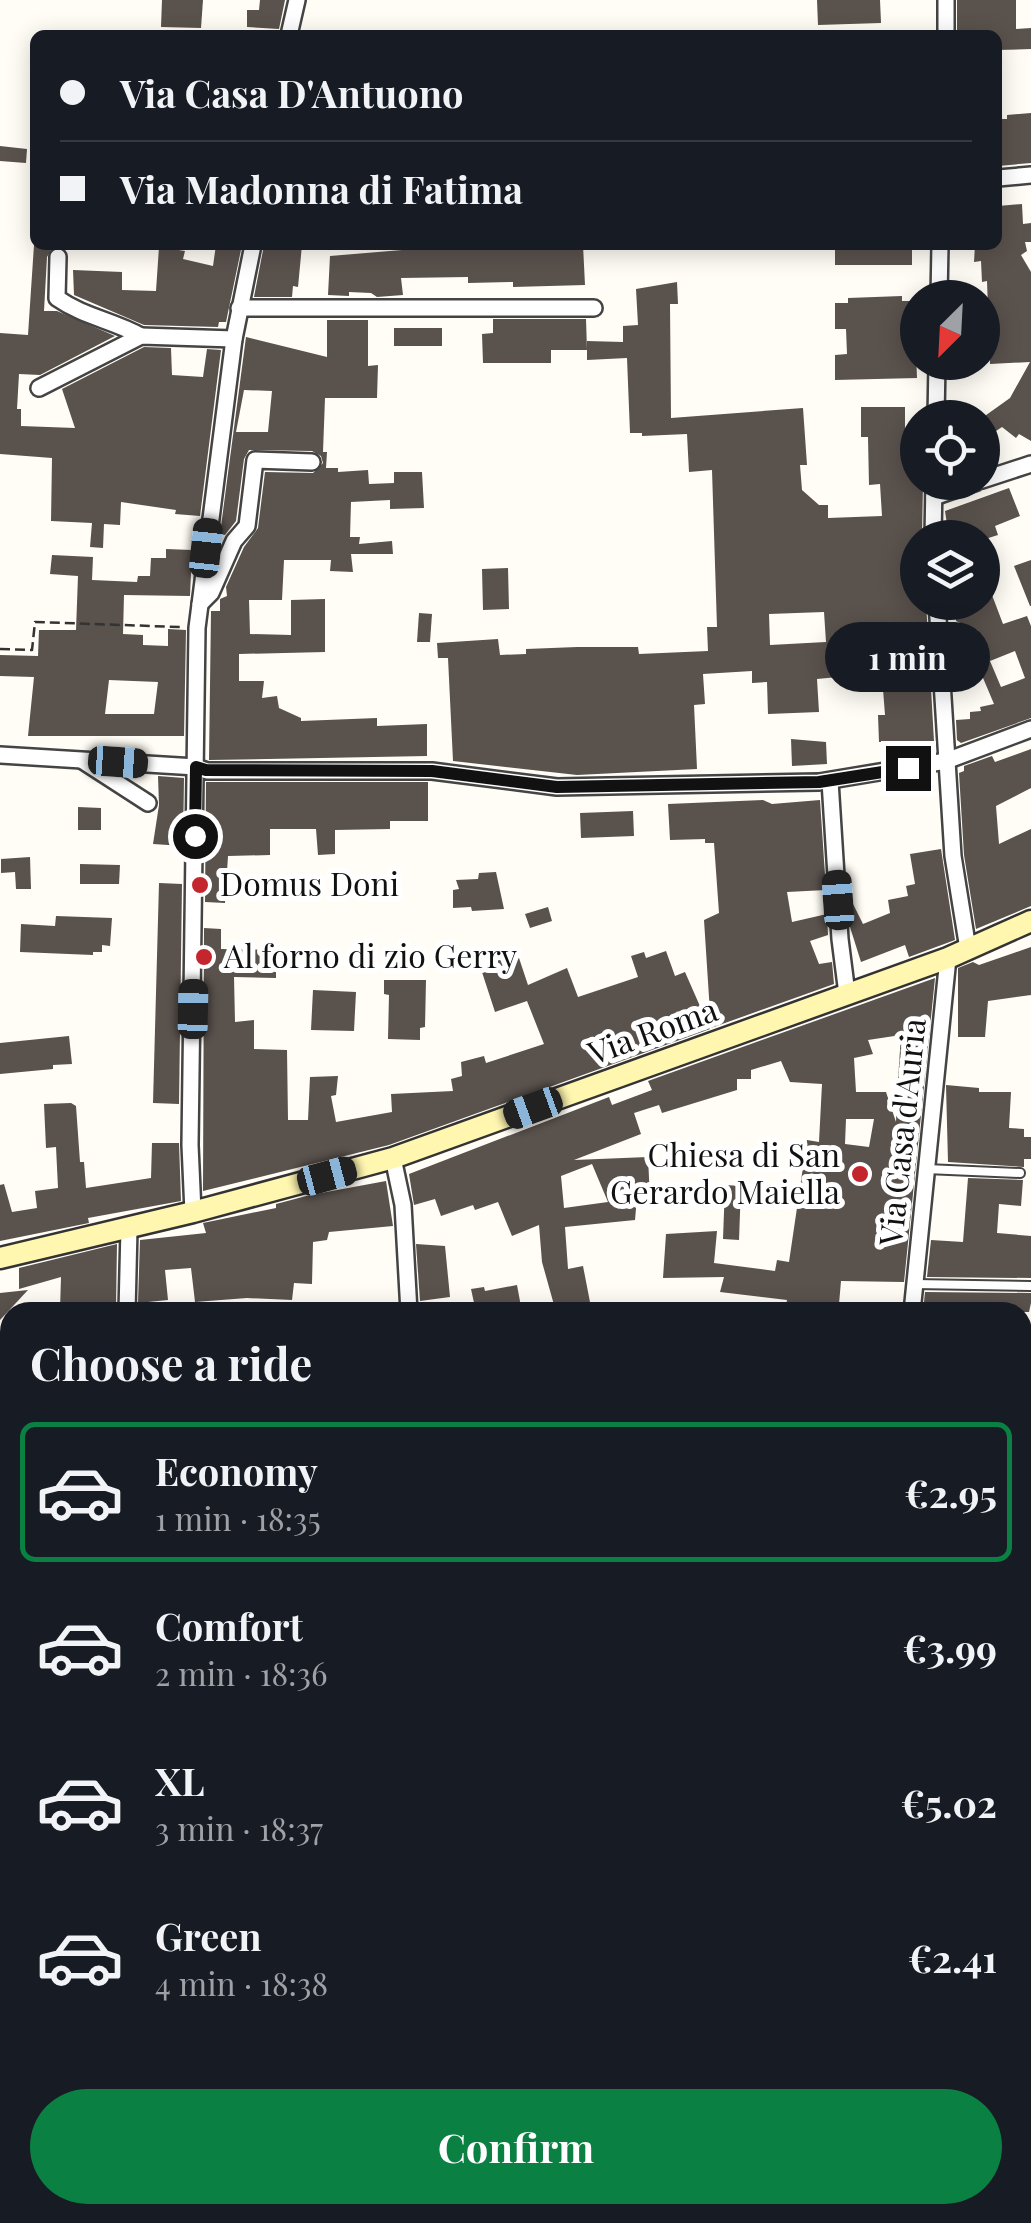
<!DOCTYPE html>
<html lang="en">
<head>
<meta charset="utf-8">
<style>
  body { margin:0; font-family:"Playfair Display",serif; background:#242831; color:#f1f3f6; height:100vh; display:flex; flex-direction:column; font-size:38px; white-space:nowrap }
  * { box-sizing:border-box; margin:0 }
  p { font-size:32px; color:#9ea1a6 }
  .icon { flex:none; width:55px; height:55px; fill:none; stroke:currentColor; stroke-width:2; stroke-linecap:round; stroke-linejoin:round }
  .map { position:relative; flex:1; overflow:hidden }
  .drawer { position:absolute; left:0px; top:1302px; width:1032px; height:922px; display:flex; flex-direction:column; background:#171b24; border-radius:30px 30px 0 0; box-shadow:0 5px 25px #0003 }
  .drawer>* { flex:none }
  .hud { position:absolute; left:30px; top:30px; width:972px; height:220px; border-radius:15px; box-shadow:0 5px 25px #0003; display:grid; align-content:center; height:220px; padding:0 30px; background:#171b24 }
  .needle { width:65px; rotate:204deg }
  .controls { position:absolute; left:900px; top:280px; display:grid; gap:20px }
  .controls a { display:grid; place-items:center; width:100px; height:100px; border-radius:50%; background:#171b24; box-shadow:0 5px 25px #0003; font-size:50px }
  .end { position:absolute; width:45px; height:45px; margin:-22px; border:12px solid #111; background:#fff; box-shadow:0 0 0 5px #fff }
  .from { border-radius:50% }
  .bubble { position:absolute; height:70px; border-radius:35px; background:#171b24; box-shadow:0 5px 25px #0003; font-size:32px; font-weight:700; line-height:70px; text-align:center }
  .car { position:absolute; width:30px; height:60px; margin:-30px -15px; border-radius:12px; box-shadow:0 0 8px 2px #0007; background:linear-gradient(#222 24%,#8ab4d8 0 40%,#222 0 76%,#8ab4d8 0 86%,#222 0) }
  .hud b { display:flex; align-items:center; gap:35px; height:95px; font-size:38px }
  .hud b+b { border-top:2px solid #363941 }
  .hud i { width:25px; height:25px; background:#f1f3f6 }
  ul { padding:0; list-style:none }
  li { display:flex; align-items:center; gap:30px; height:140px; margin:0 20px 15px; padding:0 10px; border:5px solid transparent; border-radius:15px }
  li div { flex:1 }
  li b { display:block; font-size:38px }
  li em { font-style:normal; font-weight:700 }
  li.active { border-color:#0b8043 }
  li>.icon { width:90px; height:90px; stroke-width:1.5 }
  h2 { padding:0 30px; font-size:45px; line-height:120px }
  .primary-button { display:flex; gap:20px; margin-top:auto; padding:20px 30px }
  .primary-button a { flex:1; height:115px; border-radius:60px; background:#0b8043; color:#fff; font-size:40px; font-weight:700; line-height:115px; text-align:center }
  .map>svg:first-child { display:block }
  .industrial { fill:#eee6ef }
  .building { fill:#5a524d; fill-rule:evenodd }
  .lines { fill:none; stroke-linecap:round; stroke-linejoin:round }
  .service-casing { stroke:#444; stroke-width:12 }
  .minor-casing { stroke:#444; stroke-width:20 }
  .secondary-casing { stroke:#333; stroke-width:25 }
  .path { stroke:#333; stroke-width:2.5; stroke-dasharray:10 5; stroke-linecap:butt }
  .service { stroke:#fff; stroke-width:8 }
  .minor { stroke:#fff; stroke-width:15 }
  .secondary { stroke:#fff6b0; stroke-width:20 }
  .route { stroke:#111; stroke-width:12 }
  .poi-dot { fill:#c4262e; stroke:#fff; stroke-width:4 }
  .labels { text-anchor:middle; stroke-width:10; stroke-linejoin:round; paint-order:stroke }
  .poi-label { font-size:32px; fill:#111; stroke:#fff; text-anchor:start }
  .street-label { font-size:32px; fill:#111; stroke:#fff }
</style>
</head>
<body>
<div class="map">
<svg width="1031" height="2223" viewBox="0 0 1031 2223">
  <rect width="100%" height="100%" fill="#fffdf5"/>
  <g class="industrial">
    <path d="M1023,1564L1031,1565V1747L1022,1746Z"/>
    <path d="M0,1620L10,1621V1786L0,1785Z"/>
  </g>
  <g class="building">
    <path d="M162,0H203L201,28L161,27Z"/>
    <path d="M260,0H285L279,29L247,27V10H259Z"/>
    <path d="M817,0H880L881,23L818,25Z"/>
    <path d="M957,0H1016V29L1031,28V49L998,50V35H957Z"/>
    <path d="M1031,113V163L998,166V119H1007V115Z"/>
    <path d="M0,146L27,149L26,163L0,161Z"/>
    <path d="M1022,204L1023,224L1031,223V242H1025L1027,251L1021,255L1031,272V441L1019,434L1016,438L1002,427L990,435L982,423V418L1010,398L1030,362L990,364L987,281L982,282L981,261L974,262L975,245H998V206Z"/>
    <path d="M34,245H54L47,257L44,311H57L115,336L40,375L19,374L17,409H21V426L75,428L62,389L144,347L171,348L172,375L203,377L207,349L221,350L200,516L175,514L176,510L121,502L120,525L104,524L103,548L90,547L92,523L51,521L52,458L0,454V333L28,335Z"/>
    <path d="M216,245H242L226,322H219L218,327L144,325L74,295L73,270L122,272V290L156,291L159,247L185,251L183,259L213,266Z"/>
    <path d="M264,245H302L298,287L293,286L292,297H254Z"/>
    <path d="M414,245H488V248L583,245L585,285L513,287V282L468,283V277L401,278L403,295L377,297L371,293L349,292V296L328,295L330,256L414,249Z"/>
    <rect x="835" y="245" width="77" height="20"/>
    <path d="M677,282L678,304H670L671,418L803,408L807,465H800L802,490L819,505H828V518L882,516L880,484L869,485L868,437H861V407H905V463H918V482H923L922,538H918V602H926L934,741L879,742L878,715H885L880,650L845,653L848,676L817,679L819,712L768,714L767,682L752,683V671L703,674L705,704L694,705L697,769L577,775L453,761L448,658H438L437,643L498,639L500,655L526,654V649L577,647H638L639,654L708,651L707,627H717L712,470L689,472L687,434L642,436V433H630L627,358L587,360V341L623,342V326L638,325L636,289ZM824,612L826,642L770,645L769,614Z"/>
    <path d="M902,296V301H912V324H904L905,352L916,351L917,378L835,380V355L847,354L846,329H835V303H848V298Z"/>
    <path d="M493,319H586L587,350H551V363H483L482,334L493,333Z"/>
    <path d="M327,320H368V366L378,365L377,398H325L323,452H327L326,468H338V472L368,470L369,484L394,483V472H422L424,508L390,509V500L351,502L350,537H360L359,544L392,541L393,554H351L353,572L330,571L331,560H284L282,600H249L250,634L291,635V600L325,599V652L239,654V681H264L262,698L277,696L279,708L301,718V721L377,718V726L427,724V756L209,760L211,611H220V599L227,596L226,587L244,547L258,528L265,472L313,473L323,463L321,456L312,451L249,450L244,459L236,521L225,535L220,534L246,337L327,357ZM244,390L272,391L268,432H236Z"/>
    <rect x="394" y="328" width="48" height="18"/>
    <path d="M1009,488L1020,516L995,526L998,535L982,540V538H949L945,511Z"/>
    <path d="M166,549L192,550L190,596L124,595L123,634L143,635V645L168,646V629L186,630L184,736H28L34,677L0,676V655L38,656L39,630H76L78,576L50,574L52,555L93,557L92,580L137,582L138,576H150L151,558H166ZM109,680L158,682L154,714H105Z"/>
    <path d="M1031,560V606H1030L1014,566Z"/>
    <path d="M508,568L509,609L483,610L482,569Z"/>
    <path d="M984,574L1003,624L1027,616L1031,626V718L961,743L957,740L956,720L970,719V712L981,711L980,707L994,704L978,666L965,671L953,641L978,631L956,621V602H982ZM1015,651L1025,678L1001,687L990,661Z"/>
    <path d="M419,613L432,614L430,642H417Z"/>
    <path d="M791,739L826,742L827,764L792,766Z"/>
    <path d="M1031,749V788L996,806L999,844L1031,829V906L976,929L964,855L959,773L964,771V766L992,756L995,762Z"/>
    <path d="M158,776L184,778L183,846L153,844L159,805Z"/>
    <path d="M206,782H428V821H390V829L335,830V854L318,855L316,829H270V855L228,856L225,903L205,902Z"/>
    <path d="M763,800L772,804L820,800L826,890L787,892L792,922L827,914L828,935L810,941L819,964L832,962L834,984L711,1028L704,920L719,913L714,843H705V839L670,840L668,804Z"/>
    <path d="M78,807L101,808V830H78Z"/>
    <path d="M633,811L634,836L581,838L580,813Z"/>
    <path d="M941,849L955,940L909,957L905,945L861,962L850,927L849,896L863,924L890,913L888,900L908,896L906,886L915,884L910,854Z"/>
    <path d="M30,857L31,889H16L15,872L1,873V859Z"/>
    <path d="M80,864L120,865L119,884H80Z"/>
    <path d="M496,872L504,909L472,911L471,907L453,908V890L459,889L456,880L478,879L479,873Z"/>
    <path d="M159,883L182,884L179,1104L153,1103Z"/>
    <path d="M548,907L552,921L530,928L525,914Z"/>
    <path d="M56,916L112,918L110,946L102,945V952H93V955L20,952L21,924L55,926Z"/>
    <path d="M204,928L221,929V949L276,950V978L234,977L235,1022L254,1020V1049L287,1050L288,1120H308L310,1077L338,1076L336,1095L331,1096L336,1122L392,1112L391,1094L453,1091L451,1079L462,1076L461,1062L484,1056L486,1063L544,1044L527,1001L495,1012L480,966L506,957L507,962L519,958L528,985L567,968L578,997L638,977L631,956L644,952L646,958L666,951L675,976L685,972L710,1029L389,1145L203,1191Z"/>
    <path d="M1031,947V995L988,1001L985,1037H958V968L973,962L979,965Z"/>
    <path d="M935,978L904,1282L841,1281L839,1304L831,1303L830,1309L786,1305L787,1300L720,1292L724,1277L663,1278L666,1234L717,1231L714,1263L775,1271L777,1260L789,1262L807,1140L819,1142L822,1084L790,1082L781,1061L751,1070V1079H737V1090L662,1113L659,1105L634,1113L641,1134L574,1160L648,1157L650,1199L637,1197L635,1220L565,1227L568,1269L583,1266L590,1302L587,1303L589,1312H556L542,1262L539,1225L512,1236L498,1202L475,1210L473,1205L441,1216L435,1199L414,1205L409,1174L609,1097L612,1105L652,1090L648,1081ZM901,1035L897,1095L896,1122L886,1092H856L854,1058L873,1054L868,1040ZM846,1119H874L869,1147L845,1144ZM592,1164L608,1202L564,1208L561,1176Z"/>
    <path d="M384,980H426L425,1027L420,1028V1040L388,1039L389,995L384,994Z"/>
    <path d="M313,990L356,992L354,1031L311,1030Z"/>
    <path d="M69,1036L72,1064L53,1065V1069L0,1074V1043Z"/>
    <path d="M946,1085L979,1088V1092H1011L1009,1128L1024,1129V1137H1031V1159H1024V1167L948,1162Z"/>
    <path d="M71,1103L76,1106L80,1162H84L86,1188L151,1178L152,1143H179L181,1201L88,1218L89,1223L0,1241V1185L4,1184L12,1212L37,1208L35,1191L58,1188L56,1147L46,1148L44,1104Z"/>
    <path d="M968,1178L1023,1180L1021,1206L999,1204L997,1233L1031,1236V1278L927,1277L931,1240L963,1242Z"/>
    <path d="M386,1181L393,1226L329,1232L327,1240L313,1242L312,1284L294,1283L292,1300L247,1298L195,1302L191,1268L165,1270L168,1300L138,1303L140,1240L206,1233L203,1223L276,1208V1204L310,1195Z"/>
    <path d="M725,1185L741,1186L739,1240L723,1239Z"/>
    <path d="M117,1244L116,1306L60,1310L61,1277L19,1289V1268Z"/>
    <path d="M416,1244L445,1246L450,1297L420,1301Z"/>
    <path d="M517,1285L522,1312H476L471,1289L484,1287L485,1291Z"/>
    <path d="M28,1290L0,1320V1293Z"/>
    <path d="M925,1292L1031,1293V1303L1029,1312H923Z"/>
  </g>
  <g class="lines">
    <defs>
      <g id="service">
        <path d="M926,1169L1020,1173"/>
        <path d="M915,1284L1031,1286"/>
        <path d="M1022,1399L1031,1400"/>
        <path d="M0,1418L10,1419"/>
        <path d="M1022,1557L1031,1558"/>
        <path d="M1022,1750L1031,1751"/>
        <path d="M0,2050L10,2051"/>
        <path d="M821,2215L882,2223"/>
        <path d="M338,2223V2215"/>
        <path d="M474,2223L475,2215"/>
      </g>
      <g id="minor">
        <path d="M289,35L297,0"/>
        <path d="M946,35V0"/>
        <path d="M998,178L1031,175"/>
        <path d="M58,257L57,298C84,317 112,320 141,336"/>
        <path d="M939,298L940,245"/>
        <path d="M239,308H594"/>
        <path d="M39,388L141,336L234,339"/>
        <path d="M936,418L937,362"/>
        <path d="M982,480L1031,464"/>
        <path d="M934,497L977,482"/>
        <path d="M933,538L934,482"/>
        <path d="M937,602L953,856L968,949"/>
        <path d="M200,604L211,593L234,541L247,526L255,460L312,462"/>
        <path d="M0,755L196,767L207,771H432L557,787L819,782L946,761L1031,729"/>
        <path d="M83,761L148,803"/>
        <path d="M830,781L840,939L847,994"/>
        <path d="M393,1158L403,1205L409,1312"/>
        <path d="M193,1212L190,1145L197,628L234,339L253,245"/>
        <path d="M127,1312L129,1229"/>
        <path d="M660,1312H723"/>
        <path d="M912,1312L948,958"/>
        <path d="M1022,1471H1031"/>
        <path d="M0,1965L10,1966"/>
        <path d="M794,2223L795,2215"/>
      </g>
      <path id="secondary" d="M0,1258L193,1212L393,1158L948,958L1031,921"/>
    </defs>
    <use href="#service" class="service-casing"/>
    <use href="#minor" class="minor-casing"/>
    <use href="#secondary" class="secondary-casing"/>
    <path class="path" d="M0,649L32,650L35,622L180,627"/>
    <use href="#service" class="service"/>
    <use href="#minor" class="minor"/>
    <use href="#secondary" class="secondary"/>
  </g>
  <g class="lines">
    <path class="route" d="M195,836L196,767L206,770L432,771L557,787L819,782L908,768"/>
  </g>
  <g class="poi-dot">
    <circle cx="200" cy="885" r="10"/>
    <circle cx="204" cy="957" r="10"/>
    <circle cx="860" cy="1174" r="10"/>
  </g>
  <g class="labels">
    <g class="poi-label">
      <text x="220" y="896">Domus Doni</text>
      <text x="224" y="968">Al forno di zio Gerry</text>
      <text x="840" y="1167" text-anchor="end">Chiesa di San<tspan x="840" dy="37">Gerardo Maiella</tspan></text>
    </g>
    <g class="street-label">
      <text transform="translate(653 1032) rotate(-20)" y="11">Via Roma</text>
      <text transform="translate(903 1132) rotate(-84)" y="11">Via Casa d'Auria</text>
    </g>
  </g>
</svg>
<div class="controls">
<a><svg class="needle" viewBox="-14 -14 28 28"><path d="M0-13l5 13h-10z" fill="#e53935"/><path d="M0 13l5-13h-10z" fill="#9ea1a6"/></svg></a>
<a><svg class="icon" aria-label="locate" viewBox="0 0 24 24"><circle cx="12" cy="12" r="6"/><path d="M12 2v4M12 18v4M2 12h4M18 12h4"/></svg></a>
<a><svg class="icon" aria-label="layers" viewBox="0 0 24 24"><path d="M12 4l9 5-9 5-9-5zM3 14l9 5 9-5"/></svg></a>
</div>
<i class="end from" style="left:195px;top:836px"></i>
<i class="end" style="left:908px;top:768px"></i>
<div class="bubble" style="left:825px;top:622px;width:165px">1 min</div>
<i class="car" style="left:206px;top:548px;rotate:6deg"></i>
<i class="car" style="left:118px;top:762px;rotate:94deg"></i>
<i class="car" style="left:838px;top:900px;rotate:356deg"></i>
<i class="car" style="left:193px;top:1009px;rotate:1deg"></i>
<i class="car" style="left:533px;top:1108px;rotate:250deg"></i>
<i class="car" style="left:327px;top:1176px;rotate:75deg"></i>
<div class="hud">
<b><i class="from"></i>Via Casa D'Antuono</b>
<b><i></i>Via Madonna di Fatima</b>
</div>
<section class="drawer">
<h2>Choose a ride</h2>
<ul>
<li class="active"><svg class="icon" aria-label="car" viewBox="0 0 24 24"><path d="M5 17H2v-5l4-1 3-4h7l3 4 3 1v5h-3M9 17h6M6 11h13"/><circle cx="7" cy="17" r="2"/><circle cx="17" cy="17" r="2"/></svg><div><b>Economy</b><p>1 min · 18:35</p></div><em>€2.95</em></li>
<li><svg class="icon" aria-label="car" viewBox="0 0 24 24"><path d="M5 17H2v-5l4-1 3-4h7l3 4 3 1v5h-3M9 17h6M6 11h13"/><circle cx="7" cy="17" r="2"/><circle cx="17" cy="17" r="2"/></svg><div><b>Comfort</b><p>2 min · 18:36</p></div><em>€3.99</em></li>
<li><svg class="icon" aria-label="car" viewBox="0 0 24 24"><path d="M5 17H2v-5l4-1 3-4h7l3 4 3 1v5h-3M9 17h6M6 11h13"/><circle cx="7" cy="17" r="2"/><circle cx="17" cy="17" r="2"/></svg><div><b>XL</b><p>3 min · 18:37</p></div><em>€5.02</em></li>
<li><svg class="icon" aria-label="car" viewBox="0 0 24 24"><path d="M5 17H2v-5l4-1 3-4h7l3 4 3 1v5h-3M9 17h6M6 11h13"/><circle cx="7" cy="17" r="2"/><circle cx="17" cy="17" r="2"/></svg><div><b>Green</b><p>4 min · 18:38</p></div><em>€2.41</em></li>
</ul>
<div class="primary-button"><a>Confirm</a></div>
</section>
</div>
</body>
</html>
